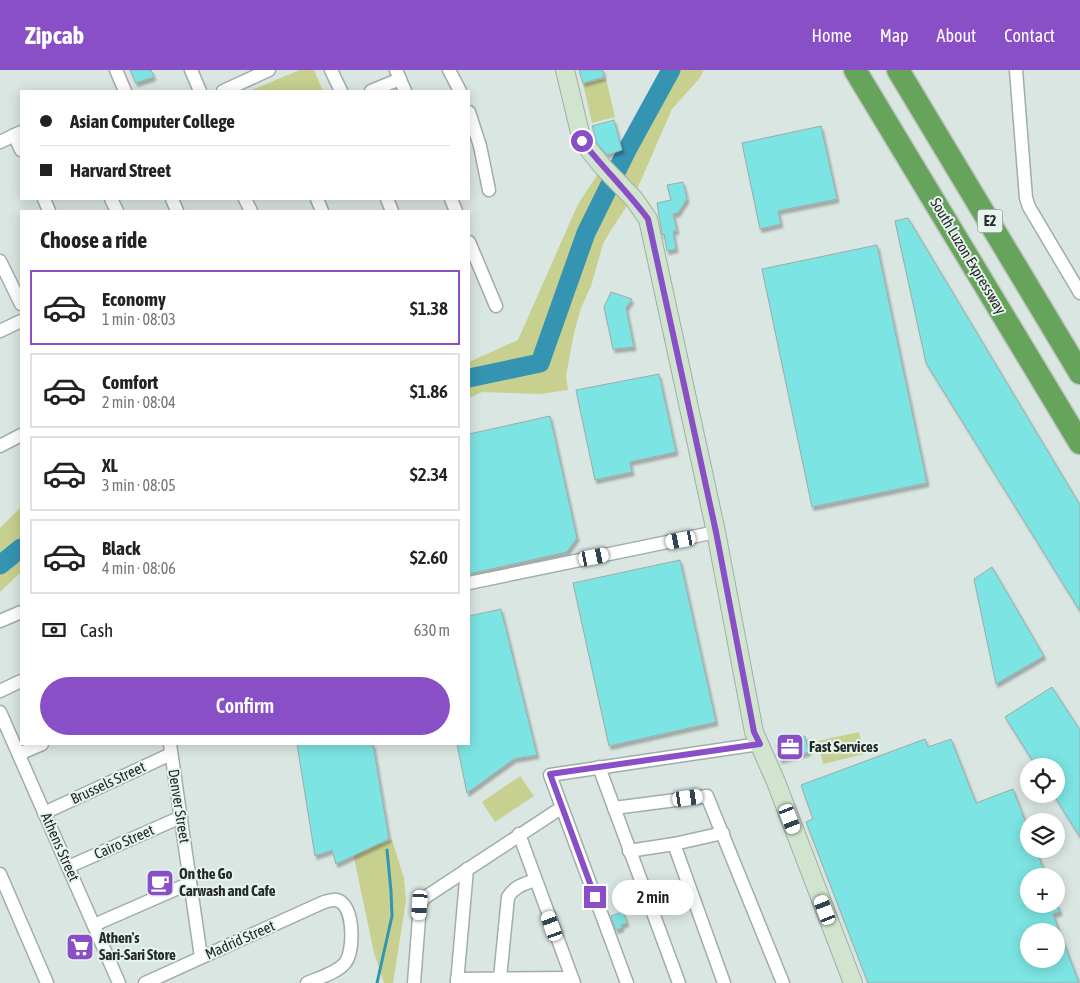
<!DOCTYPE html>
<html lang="en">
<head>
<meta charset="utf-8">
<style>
  body { margin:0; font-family:"Asap Condensed",sans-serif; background:#f2f2f2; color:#222; height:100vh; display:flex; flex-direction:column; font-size:19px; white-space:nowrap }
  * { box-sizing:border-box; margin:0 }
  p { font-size:16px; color:#767676 }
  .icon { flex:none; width:28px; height:28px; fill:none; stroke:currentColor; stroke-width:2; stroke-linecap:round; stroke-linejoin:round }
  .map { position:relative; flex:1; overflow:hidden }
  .drawer { position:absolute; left:20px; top:140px; width:450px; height:535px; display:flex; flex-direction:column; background:#fff; border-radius:0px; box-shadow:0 2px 12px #0003 }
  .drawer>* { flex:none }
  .banner { position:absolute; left:20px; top:20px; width:450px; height:110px; border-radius:0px; box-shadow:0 2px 12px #0003; display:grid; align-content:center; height:110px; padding:0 20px; background:#fff }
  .tools { position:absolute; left:1020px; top:688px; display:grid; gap:10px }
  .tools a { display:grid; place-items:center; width:45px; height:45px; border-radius:50%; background:#fff; box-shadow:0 2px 12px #0003; font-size:25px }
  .end { position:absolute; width:22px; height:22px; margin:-11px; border:6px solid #894fc6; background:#fff; box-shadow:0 0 0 2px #fff }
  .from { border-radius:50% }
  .bubble { position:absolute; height:35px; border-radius:18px; background:#fff; box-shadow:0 2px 12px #0003; font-size:16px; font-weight:600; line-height:35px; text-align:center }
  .car { position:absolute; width:15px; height:30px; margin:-15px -8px; border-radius:6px; box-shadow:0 0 4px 1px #0007; background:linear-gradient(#fff 24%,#345 0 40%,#fff 0 76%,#345 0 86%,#fff 0) }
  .banner b { display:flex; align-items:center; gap:18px; height:48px; font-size:19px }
  .banner b+b { border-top:1px solid #e0e0e0 }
  .banner i { width:12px; height:12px; background:#222 }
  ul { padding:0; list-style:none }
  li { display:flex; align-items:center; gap:15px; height:75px; margin:0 10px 8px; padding:0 10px; border:2px solid #e0e0e0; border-radius:0px }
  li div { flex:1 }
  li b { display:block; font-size:19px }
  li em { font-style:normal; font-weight:600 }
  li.active { border-color:#894fc6 }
  li>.icon { width:45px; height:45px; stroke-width:1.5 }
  h2 { padding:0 20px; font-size:22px; line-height:60px }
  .pay { display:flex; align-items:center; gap:12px; height:55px; padding:0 20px; font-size:19px }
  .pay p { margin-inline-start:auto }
  .action { display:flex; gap:10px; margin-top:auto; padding:10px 20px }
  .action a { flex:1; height:58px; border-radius:30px; background:#894fc6; color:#fff; font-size:20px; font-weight:600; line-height:58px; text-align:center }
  header { display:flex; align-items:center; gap:30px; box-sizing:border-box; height:70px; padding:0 25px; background:#894fc6; color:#fff }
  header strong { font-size:24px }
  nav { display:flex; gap:28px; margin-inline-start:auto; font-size:18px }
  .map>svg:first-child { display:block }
  .green { fill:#c8d08f }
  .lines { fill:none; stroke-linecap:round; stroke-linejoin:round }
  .stream { stroke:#3494b1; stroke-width:3 }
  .river { stroke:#3494b1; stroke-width:19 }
  .building { fill:#7be4e3; stroke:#9eabab; fill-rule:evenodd; filter:url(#shadow) }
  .minor-casing { stroke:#a1ada8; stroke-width:15 }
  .secondary-casing { stroke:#a1ada8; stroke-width:20 }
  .motorway-casing { stroke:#c2c4c3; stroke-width:25 }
  .minor { stroke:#fff; stroke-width:12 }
  .secondary { stroke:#d1e4ce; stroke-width:18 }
  .motorway { stroke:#66a45c; stroke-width:22 }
  .route { stroke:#894fc6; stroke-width:6 }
  .labels { text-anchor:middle; stroke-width:4; stroke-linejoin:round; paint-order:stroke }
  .shield { fill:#e7f4ee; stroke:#606764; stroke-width:1 }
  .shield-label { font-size:14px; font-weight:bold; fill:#262b29 }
  .street-label { font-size:15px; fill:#262b29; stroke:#e7f4ee }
  .poi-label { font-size:15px; font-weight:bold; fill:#262b29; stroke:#e7f4ee; text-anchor:start }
</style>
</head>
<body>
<header>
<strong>Zipcab</strong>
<nav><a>Home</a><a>Map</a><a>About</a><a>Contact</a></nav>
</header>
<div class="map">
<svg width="1080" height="913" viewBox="0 0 1080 913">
  <defs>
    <filter id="shadow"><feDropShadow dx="2" dy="3.5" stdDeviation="1" flood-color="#0004"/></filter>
  </defs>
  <rect width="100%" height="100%" fill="#dae6e1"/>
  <g class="green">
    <path d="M300,0H314L323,21H249Z"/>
    <path d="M671,0H704L699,9L672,39L635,124L611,160L603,174L591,216L581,238L574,263L566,306L568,320L540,324L482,322L469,328V292L518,270L578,134L604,95L627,80Z"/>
    <path d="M606,9L615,47L592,53L583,14Z"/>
    <path d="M21,437V502L0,522V458Z"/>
    <path d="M859,662L864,684L823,694L818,671Z"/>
    <path d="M520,706L534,726L495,752L482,732Z"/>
    <path d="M392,770L404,808L406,831L393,913H384L374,883L353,783Z"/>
  </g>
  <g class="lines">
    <path class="stream" d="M377,913L392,846L391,821L387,780"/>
    <g class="river">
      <path d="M469,308L540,293L586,163L627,80L671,0"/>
      <path d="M0,495L21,478"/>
    </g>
  </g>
  <g class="building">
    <path d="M130,0H151L154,7L136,13Z"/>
    <path d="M579,0H603L604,7L583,13Z"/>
    <path d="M614,50L622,80L607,85L597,73L592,56Z"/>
    <path d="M821,56L837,129L778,141L781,154L760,159L742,73Z"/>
    <path d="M683,112L687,129L678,143L673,144L677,161H673L676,179L667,181L664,164L662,165L657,133L671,130L667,115Z"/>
    <path d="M908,148L1080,435V541L926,293L895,151Z"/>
    <path d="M877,175L927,413L812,437L762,199Z"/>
    <path d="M611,222L632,229L626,238L634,277L613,279L604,237Z"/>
    <path d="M659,304L676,382L630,392L632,402L595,410L576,320Z"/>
    <path d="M550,346L577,468L567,482L469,504V364Z"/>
    <path d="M680,490L716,652L609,676L573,513Z"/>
    <path d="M992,497L1044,586L996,614L974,509Z"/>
    <path d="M501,539L537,685L514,689L467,723L457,674H469V546Z"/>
    <path d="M1052,617L1080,660V767L1053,724H1056V696H1036L1005,647Z"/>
    <path d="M805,666L809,682L780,690L776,675L797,670V667Z"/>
    <path d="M925,669L928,677L951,669L976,733L1013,719L1029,761V779H1036L1046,806H1029V834H1057L1060,842L1053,844L1079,913H868L806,752L813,749L801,715ZM1029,861H1056V889H1029Z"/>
    <path d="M297,674H373L389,769L336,794L332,780L315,786Z"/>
    <path d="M623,842L627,853L621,855L622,858L616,860L611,846Z"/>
  </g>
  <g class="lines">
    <defs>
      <g id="minor">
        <path d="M116,0L125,21"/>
        <path d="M191,0L200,21"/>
        <path d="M331,0L341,21"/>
        <path d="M396,0L405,21"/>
        <path d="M449,0L460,21"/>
        <path d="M1016,0L1026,128L1029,137L1080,223"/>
        <path d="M223,21L269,0"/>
        <path d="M371,21L400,9"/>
        <path d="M469,42L480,76L489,120"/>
        <path d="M14,65L21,80"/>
        <path d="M0,72L21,62"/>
        <path d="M44,129L49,141"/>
        <path d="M111,129L117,141"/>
        <path d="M172,129L177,141"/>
        <path d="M245,129L251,141"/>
        <path d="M317,129L322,141"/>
        <path d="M387,129L392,141"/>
        <path d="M451,129L456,141"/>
        <path d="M469,172L496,236"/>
        <path d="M0,191L21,234"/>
        <path d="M0,261L21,251"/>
        <path d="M0,376L21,365"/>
        <path d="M469,513L716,462"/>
        <path d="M0,551L21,542"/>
        <path d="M0,621L21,611"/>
        <path d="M0,642L119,913"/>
        <path d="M170,674L201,887"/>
        <path d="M19,684L42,674"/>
        <path d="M599,697L679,913"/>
        <path d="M614,738L707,726L783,913"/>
        <path d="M44,743L171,684"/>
        <path d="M519,764L574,913"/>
        <path d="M674,774L724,913"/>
        <path d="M629,781L674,774L723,763"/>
        <path d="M68,797L181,747"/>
        <path d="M0,804L47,913"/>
        <path d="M94,855L190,813"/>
        <path d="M500,908L508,827C515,816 524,814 535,810"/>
        <path d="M457,909L572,908"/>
        <path d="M145,913L324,832C330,830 337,828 342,833C354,843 354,882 345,893C337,903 318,908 307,913"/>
        <path d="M414,913L420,835L424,828L561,738"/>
        <path d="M457,913L467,799"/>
        <path d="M627,913L550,705L759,674"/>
      </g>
      <path id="secondary" d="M565,0L582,71L603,97L634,129L648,149L716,462L754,662L776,712L853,913"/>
      <g id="motorway">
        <path d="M855,0L1080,373"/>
        <path d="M898,0L1080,303"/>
      </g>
    </defs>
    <use href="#minor" class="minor-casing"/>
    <use href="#secondary" class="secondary-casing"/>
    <use href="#motorway" class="motorway-casing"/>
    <use href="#minor" class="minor"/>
    <use href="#secondary" class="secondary"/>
    <use href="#motorway" class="motorway"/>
  </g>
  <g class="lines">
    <path class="route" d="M582,71C603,98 628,122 648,149L716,462L754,662L760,674L550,704L595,827"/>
  </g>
  <defs>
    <symbol id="office-square" viewBox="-11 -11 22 22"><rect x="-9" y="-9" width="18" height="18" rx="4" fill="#894fc6" stroke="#e7f4ee"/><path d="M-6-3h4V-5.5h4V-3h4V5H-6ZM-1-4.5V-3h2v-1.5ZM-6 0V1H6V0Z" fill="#fff"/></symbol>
    <symbol id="cafe-square" viewBox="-11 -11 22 22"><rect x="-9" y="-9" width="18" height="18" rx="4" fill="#894fc6" stroke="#e7f4ee"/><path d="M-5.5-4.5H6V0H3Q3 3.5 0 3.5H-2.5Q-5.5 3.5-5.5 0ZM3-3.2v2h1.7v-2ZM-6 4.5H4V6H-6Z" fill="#fff"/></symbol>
    <symbol id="supermarket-square" viewBox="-11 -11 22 22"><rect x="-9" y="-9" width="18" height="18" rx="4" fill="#894fc6" stroke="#e7f4ee"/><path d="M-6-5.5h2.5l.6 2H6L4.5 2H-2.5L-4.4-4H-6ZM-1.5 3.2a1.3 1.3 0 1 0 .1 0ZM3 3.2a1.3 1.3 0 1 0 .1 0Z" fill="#fff"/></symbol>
  </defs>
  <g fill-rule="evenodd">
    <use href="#office-square" x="774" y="661" width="32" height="32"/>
    <use href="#cafe-square" x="144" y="797" width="32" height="32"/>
    <use href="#supermarket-square" x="64" y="861" width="32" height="32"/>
  </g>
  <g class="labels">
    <rect class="shield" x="977.5" y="139.5" width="25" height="23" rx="4"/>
    <g class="shield-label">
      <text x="990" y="156">E2</text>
    </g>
    <g class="street-label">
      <text transform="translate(968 186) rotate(59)" y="5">South Luzon Expressway</text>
      <text transform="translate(108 713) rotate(-25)" y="5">Brussels Street</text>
      <text transform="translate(179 736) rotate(81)" y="5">Denver Street</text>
      <text transform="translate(124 772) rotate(-24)" y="5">Cairo Street</text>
      <text transform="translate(60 777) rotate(66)" y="5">Athens Street</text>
      <text transform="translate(240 870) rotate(-24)" y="5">Madrid Street</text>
    </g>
    <g class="poi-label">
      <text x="809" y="682">Fast Services</text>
      <text x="179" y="809">On the Go<tspan x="179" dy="17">Carwash and Cafe</tspan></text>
      <text x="99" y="873">Athen's<tspan x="99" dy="17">Sari-Sari Store</tspan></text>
    </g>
  </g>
</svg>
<div class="tools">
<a><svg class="icon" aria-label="locate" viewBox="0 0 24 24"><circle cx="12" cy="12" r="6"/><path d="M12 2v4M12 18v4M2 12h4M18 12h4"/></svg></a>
<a><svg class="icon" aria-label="layers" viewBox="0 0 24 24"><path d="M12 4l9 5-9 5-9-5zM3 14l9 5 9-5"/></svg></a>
<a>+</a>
<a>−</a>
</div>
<i class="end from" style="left:582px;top:71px"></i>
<i class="end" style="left:595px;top:827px"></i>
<div class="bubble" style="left:612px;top:810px;width:82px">2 min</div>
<i class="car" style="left:681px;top:470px;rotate:259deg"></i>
<i class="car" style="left:594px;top:487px;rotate:79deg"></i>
<i class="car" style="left:688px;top:728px;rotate:82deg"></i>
<i class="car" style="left:790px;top:749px;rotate:159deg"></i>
<i class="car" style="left:420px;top:835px;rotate:184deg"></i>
<i class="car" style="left:825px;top:840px;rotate:339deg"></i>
<i class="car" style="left:552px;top:856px;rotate:340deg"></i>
<div class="banner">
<b><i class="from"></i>Asian Computer College</b>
<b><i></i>Harvard Street</b>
</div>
<section class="drawer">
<h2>Choose a ride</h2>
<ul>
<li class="active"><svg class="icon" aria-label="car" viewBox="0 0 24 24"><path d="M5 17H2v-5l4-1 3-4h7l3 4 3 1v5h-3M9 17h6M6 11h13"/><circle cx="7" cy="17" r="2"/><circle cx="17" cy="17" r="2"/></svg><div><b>Economy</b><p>1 min · 08:03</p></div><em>$1.38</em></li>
<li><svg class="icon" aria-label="car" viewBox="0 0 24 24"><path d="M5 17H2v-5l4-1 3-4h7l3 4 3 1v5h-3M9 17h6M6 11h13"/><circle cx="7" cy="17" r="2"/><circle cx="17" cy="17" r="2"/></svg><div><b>Comfort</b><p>2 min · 08:04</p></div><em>$1.86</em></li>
<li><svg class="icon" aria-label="car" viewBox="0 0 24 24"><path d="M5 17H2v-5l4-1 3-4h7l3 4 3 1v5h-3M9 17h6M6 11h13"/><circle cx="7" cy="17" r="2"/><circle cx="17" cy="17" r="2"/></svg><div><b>XL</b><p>3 min · 08:05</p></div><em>$2.34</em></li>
<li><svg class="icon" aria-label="car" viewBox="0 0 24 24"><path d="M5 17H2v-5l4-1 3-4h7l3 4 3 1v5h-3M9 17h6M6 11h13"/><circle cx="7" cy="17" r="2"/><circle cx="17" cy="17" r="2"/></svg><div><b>Black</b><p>4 min · 08:06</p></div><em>$2.60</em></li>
</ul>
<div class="pay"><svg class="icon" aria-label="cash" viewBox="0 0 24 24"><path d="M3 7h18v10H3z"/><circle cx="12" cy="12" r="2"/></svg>Cash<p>630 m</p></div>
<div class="action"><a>Confirm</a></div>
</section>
</div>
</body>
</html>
